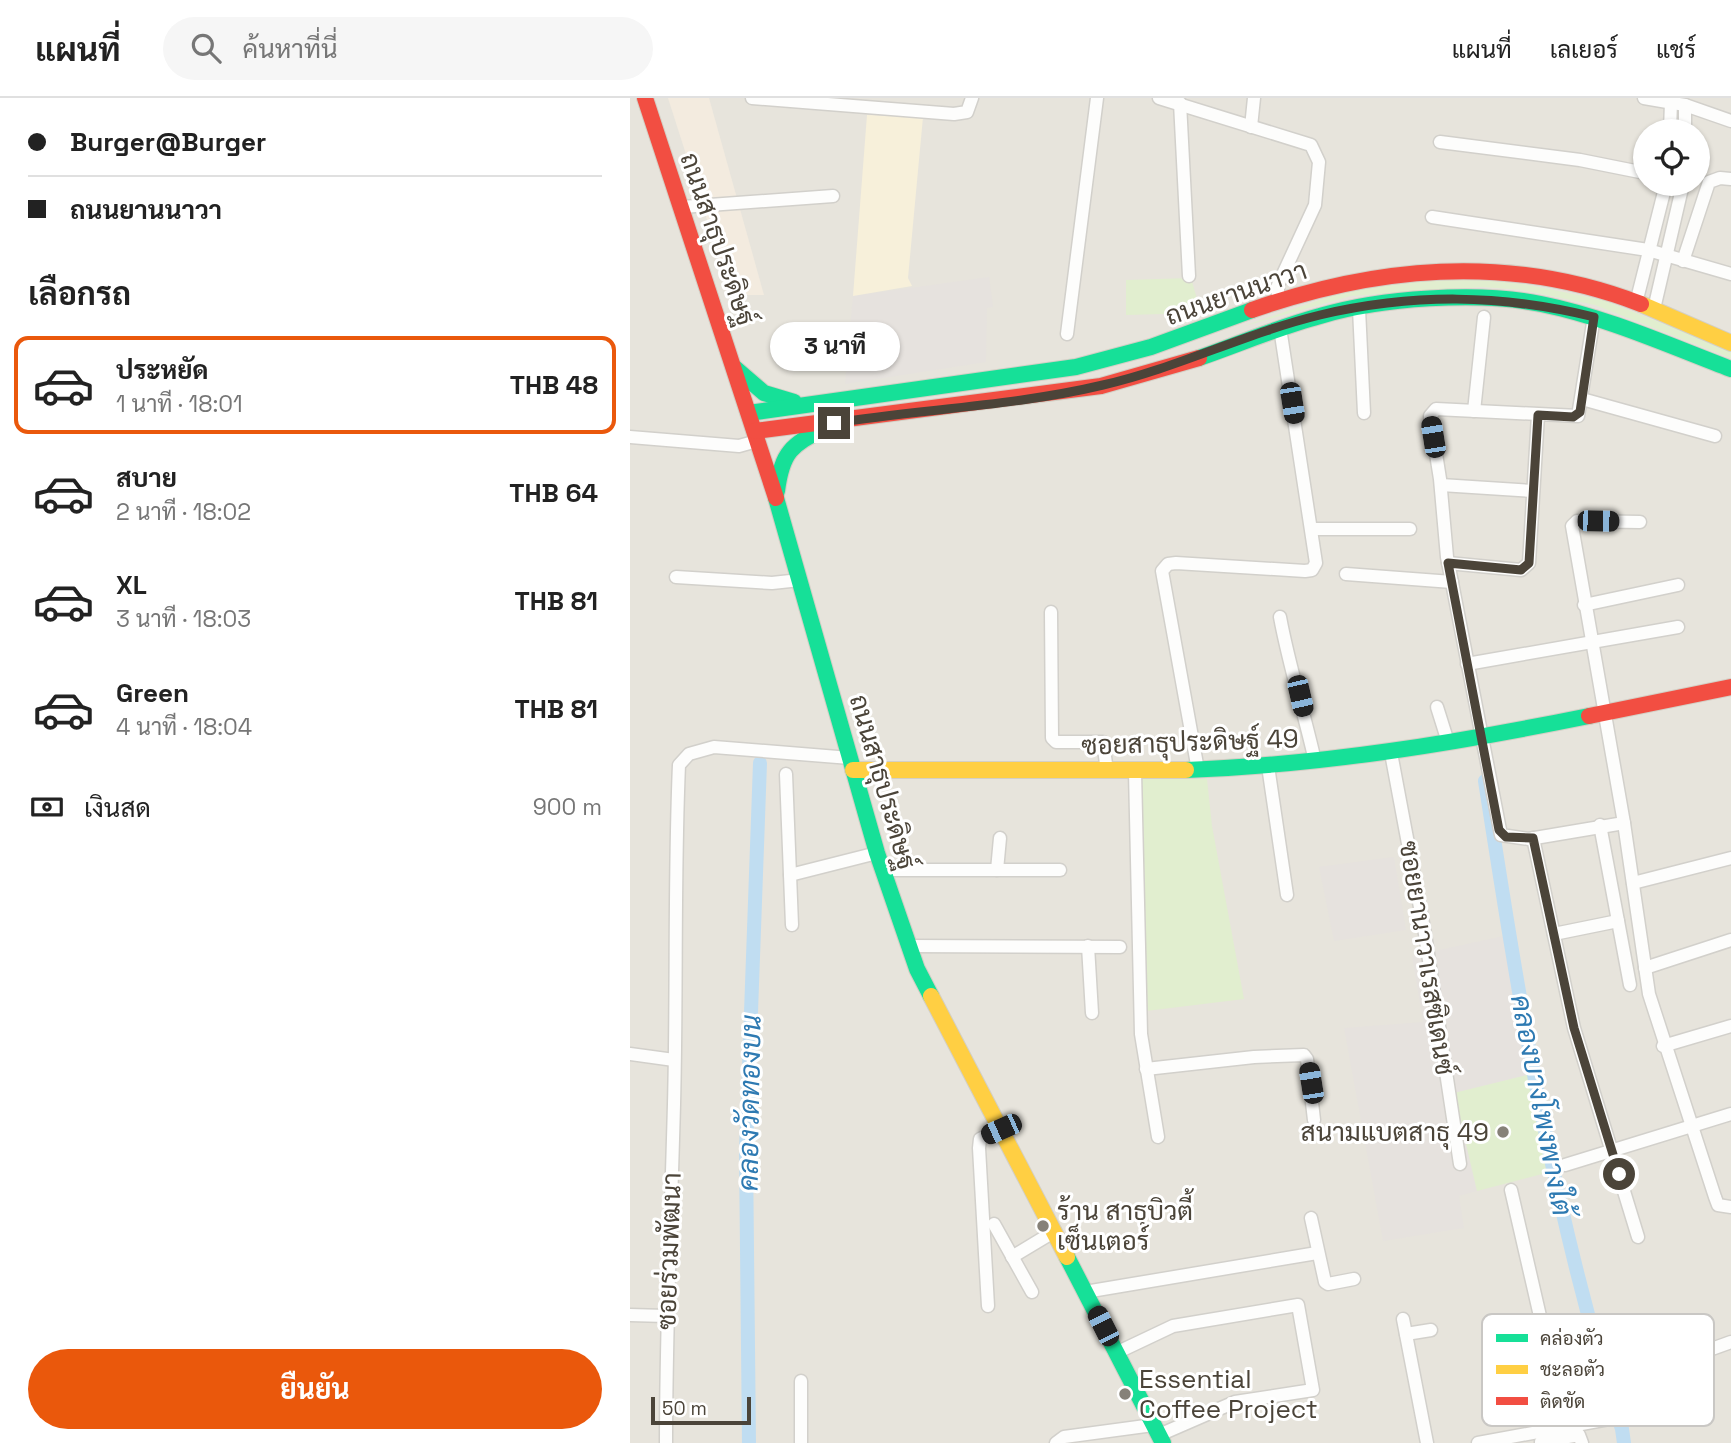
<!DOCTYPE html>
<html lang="th">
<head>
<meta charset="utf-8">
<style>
  body { margin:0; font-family:"Space Grotesk",Sarabun,sans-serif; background:#f6f6f6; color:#222; height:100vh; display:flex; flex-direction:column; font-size:26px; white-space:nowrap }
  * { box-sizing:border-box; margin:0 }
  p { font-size:23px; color:#767676 }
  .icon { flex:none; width:38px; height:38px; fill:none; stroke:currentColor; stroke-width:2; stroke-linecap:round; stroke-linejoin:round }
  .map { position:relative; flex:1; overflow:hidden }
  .drawer { display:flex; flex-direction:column; background:#fff; width:630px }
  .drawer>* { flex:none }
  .hud { display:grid; align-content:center; height:154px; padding:0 28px; background:#fff }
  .controls { position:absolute; left:1003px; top:21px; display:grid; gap:14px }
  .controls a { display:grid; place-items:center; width:77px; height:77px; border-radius:50%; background:#fff; box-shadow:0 2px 5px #0004; font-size:35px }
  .scale { position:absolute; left:21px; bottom:18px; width:100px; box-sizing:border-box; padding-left:7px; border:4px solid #4b4439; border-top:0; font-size:19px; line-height:24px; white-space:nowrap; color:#4b4439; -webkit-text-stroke:5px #fff; paint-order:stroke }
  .end { position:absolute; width:32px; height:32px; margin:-16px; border:9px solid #4b4439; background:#fff; box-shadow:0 0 0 4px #fff }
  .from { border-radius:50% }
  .bubble { position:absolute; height:49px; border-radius:24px; background:#fff; box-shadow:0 2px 5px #0004; font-size:23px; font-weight:700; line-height:49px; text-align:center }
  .car { position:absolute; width:21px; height:42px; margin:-21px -10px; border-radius:9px; box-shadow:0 0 5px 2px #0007; background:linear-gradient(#222 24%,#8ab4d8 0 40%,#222 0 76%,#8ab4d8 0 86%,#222 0) }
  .hud b { display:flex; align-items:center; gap:24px; height:66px; font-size:26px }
  .hud b+b { border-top:2px solid #e0e0e0 }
  .hud i { width:18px; height:18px; background:#222 }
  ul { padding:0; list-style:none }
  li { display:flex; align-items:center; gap:21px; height:98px; margin:0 14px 10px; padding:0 14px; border:4px solid transparent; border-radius:14px }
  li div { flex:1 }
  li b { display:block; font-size:26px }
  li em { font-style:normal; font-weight:700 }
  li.current { border-color:#ea580c }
  li>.icon { width:63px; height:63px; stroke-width:1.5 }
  h2 { padding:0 28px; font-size:32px; line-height:84px }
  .pay { display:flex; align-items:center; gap:18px; height:77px; padding:0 28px; font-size:26px }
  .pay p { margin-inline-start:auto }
  .action { display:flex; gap:14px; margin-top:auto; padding:14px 28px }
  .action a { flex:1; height:80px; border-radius:42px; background:#ea580c; color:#fff; font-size:28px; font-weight:700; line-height:80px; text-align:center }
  header { display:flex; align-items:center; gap:42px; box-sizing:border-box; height:98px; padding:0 35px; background:#fff; border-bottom:2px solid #e0e0e0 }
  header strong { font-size:33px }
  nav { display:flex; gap:38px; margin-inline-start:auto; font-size:24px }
  .search { width:490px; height:63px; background:#f6f6f6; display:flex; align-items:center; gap:18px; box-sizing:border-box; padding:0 24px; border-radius:38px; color:#767676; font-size:26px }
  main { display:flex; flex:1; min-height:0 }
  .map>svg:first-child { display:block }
  .residential { fill:#e7e4dc; fill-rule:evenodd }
  .commercial { fill:#f3ebdf }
  .industrial { fill:#e6e2de }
  .green { fill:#e1eecf }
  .sand { fill:#f7f0da }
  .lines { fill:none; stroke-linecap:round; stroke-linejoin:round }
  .canal { stroke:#c0ddf1; stroke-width:14 }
  .street-casing { stroke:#d2d0cb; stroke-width:15 }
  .fast-casing { stroke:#d3cfc5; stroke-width:18 }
  .slow-casing { stroke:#d3cfc5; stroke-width:18 }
  .jam-casing { stroke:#d3cfc5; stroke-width:18 }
  .street { stroke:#fdfdfc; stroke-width:12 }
  .fast { stroke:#16e098; stroke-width:16 }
  .slow { stroke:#ffcf43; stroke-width:16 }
  .jam { stroke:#f24e42; stroke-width:16 }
  .route { stroke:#4b4439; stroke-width:9 }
  .poi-dot { fill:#868178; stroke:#fff; stroke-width:2.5 }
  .labels { text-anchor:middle; stroke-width:6; stroke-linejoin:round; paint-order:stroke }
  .street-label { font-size:26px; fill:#4b4439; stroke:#fff }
  .poi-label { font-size:26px; fill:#4b4439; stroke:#fff; text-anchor:start }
  .water-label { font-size:28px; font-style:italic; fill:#2e7ab2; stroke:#fff }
  .key { fill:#fff; stroke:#c9c7c4; stroke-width:2 }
  .key-label { font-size:19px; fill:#4b4439 }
</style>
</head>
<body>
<header>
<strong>แผนที่</strong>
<div class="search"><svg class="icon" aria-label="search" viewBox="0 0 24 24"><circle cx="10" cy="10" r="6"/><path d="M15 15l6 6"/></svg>ค้นหาที่นี่</div>
<nav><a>แผนที่</a><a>เลเยอร์</a><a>แชร์</a></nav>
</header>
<main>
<section class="drawer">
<div class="hud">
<b><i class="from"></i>Burger@Burger</b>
<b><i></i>ถนนยานนาวา</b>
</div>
<h2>เลือกรถ</h2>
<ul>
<li class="current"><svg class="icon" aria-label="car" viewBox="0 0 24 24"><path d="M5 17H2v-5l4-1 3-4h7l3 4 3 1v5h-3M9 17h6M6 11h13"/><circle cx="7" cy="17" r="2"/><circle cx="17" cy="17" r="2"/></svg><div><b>ประหยัด</b><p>1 นาที · 18:01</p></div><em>THB 48</em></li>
<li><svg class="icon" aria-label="car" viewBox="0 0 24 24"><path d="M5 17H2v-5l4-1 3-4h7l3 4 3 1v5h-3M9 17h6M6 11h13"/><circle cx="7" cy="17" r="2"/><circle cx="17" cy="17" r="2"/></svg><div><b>สบาย</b><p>2 นาที · 18:02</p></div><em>THB 64</em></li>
<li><svg class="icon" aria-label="car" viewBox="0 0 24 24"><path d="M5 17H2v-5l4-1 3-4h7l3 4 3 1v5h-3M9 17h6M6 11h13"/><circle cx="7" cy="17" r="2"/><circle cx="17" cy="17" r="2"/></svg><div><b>XL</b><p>3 นาที · 18:03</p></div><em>THB 81</em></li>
<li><svg class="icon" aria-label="car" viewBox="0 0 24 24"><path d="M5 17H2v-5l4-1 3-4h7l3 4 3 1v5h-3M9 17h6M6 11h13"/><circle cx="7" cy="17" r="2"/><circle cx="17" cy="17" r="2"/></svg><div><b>Green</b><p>4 นาที · 18:04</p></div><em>THB 81</em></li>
</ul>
<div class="pay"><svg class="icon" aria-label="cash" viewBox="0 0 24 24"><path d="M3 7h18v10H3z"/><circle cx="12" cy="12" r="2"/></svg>เงินสด<p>900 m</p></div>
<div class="action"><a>ยืนยัน</a></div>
</section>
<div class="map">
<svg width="1101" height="1345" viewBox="0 0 1101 1345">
  <rect width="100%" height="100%" fill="#f4f2ee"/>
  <path class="residential" d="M0,0H1101V1345H0ZM1015,33H1068V86H1015Z"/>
  <path class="commercial" d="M38,0H79L134,197H101Z"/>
  <g class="industrial">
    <path d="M359,179L363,209L357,210L356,264L215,286L223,198Z"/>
    <path d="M764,759L776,832L704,843L689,769Z"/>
    <path d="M878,837L901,976L825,995L847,1093L829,1098L834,1130L753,1143L714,930L793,924L782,858Z"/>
  </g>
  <g class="green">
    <path d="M561,180L571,215L496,217V182Z"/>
    <path d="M840,181L894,186L973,202L1101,252V260L965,207L893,192L852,189L721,198L611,229L715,193L765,184Z"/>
    <path d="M510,681H577L582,728L614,901L516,913Z"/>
    <path d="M901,976L920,1074L847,1093L824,995Z"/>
  </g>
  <path class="sand" d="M237,17L293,19L278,180L282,188L223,198Z"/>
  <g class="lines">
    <g class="canal">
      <path d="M855,683C889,901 923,1120 992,1331L994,1345"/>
      <path d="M119,1345L116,1053L130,665"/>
    </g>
    <defs>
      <g id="street">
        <path d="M122,0L324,16L337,14L342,0"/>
        <path d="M529,0L681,47L689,64L685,107L648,187V204"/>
        <path d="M1014,0L1055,7L1101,23"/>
        <path d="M550,5L559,178"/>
        <path d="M621,29L624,0"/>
        <path d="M1040,33L1041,4"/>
        <path d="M1055,33V7"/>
        <path d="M810,44L950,62L1015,75"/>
        <path d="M52,109L203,98"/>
        <path d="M802,119L1018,152L1101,176"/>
        <path d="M1053,163L1079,84L1090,80L1101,81"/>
        <path d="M1006,205L1036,86"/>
        <path d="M729,211L734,315"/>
        <path d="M1024,211L1053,86"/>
        <path d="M964,219L948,318L806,311L800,318L810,381L817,459L871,737L899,741L994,725"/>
        <path d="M437,236L467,0"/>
        <path d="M952,301L1085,338"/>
        <path d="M844,313L854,219"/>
        <path d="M0,339L109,348L127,343"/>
        <path d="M811,387L903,393"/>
        <path d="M1010,424L947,423L942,428L994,725L1019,896L1085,1099L1088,1107L1101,1109"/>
        <path d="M682,431H780"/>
        <path d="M818,465L891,472L899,465L908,317"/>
        <path d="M716,476L822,484"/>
        <path d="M46,479L142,485L170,482"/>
        <path d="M954,507L1048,487"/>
        <path d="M421,514L422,640L426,644H473L477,673"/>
        <path d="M650,519C659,568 674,614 685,663"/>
        <path d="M837,566L1048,529"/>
        <path d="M807,609L818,644"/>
        <path d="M761,655L795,836L830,1066"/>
        <path d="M638,668L657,797"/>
        <path d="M568,672L532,473L538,466L546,465L675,473L682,472L686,465L650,230"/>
        <path d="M505,674L511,936L528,1039"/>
        <path d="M156,676L162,827"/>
        <path d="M970,727L1000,887"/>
        <path d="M903,740L944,930L1008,1139"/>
        <path d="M253,772H430"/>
        <path d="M367,772L370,740"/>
        <path d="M160,777L247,755"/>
        <path d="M1003,785L1101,760"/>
        <path d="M924,836L988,823"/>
        <path d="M279,848L490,849"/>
        <path d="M458,848L462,915"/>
        <path d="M1015,870L1101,842"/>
        <path d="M1033,948L1101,928"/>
        <path d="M0,956L44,962"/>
        <path d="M516,971L624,959L674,957L677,961L684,1022"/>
        <path d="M935,1067L1101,1016"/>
        <path d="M881,1092L935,1327"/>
        <path d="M681,1120L695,1184L698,1186L724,1181"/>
        <path d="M364,1126L402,1194"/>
        <path d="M382,1159L425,1133"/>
        <path d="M455,1194L687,1155"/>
        <path d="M358,1208L349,1050L350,1041L371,1031"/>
        <path d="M0,1217L36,1218"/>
        <path d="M773,1221L797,1345"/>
        <path d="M776,1236L801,1232"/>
        <path d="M486,1255L543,1228L668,1207L683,1292L605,1304L529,1337"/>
        <path d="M911,1344L949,1337L952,1345"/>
        <path d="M36,1345C36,1232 41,1119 44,1006C47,893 44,780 49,667L59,656L84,649L220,660"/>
        <path d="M171,1345V1283"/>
        <path d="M426,1345L434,1339L523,1327"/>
        <path d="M848,1345L995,1318L990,1284L1101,1244"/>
      </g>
      <g id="fast">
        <path d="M569,260C609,246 649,229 690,218C750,200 848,193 911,206C976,219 1038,247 1101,271"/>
        <path d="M105,270L134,295L164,304"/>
        <path d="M119,315L446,269L521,249L622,212"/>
        <path d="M147,393C152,354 161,347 195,330"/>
        <path d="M146,400L247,755L287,871L301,898"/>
        <path d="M556,672C692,667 826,645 959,618"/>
        <path d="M437,1159L533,1345"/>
      </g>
      <g id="slow">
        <path d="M1011,206L1101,245"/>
        <path d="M223,672H556"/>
        <path d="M301,898L437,1159"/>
      </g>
      <g id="jam">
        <path d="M15,0L146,400"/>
        <path d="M622,212C750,167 882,156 1011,206"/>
        <path d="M125,333L471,288L569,260"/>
        <path d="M959,618L1101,589"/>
      </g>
    </defs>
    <use href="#street" class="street-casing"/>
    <use href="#fast" class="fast-casing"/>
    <use href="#slow" class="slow-casing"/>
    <use href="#jam" class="jam-casing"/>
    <use href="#street" class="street"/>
    <use href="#fast" class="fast"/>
    <use href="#slow" class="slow"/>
    <use href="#jam" class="jam"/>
  </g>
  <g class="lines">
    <path class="route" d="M204,325C293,311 385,308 473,287C547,270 616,235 690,217C784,195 870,196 964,219L950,314L943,319L908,317L899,465L891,472L818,465L869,732L876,739L903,740L944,930L989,1076"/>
  </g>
  <g class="poi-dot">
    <circle cx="873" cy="1034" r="7"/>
    <circle cx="413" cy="1128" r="7"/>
    <circle cx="495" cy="1296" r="7"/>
  </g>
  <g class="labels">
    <g class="street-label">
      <text transform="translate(88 141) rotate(71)" y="9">ถนนสาธุประดิษฐ์</text>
      <text transform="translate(606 195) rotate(-19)" y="9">ถนนยานนาวา</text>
      <text transform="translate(560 644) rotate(-2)" y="9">ซอยสาธุประดิษฐ์ 49</text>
      <text transform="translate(253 684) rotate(74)" y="9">ถนนสาธุประดิษฐ์</text>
      <text transform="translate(797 860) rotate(81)" y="9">ซอยยานาวาเรสซิเดนซ์</text>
      <text transform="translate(39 1153) rotate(-88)" y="9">ซอยร่วมพัฒนา</text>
    </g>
    <g class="poi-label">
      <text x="859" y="1043" text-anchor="end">สนามแบตสาธุ 49</text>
      <text x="427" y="1122">ร้าน สาธุบิวตี้<tspan x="427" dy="30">เซ็นเตอร์</tspan></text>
      <text x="509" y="1290">Essential<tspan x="509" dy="30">Coffee Project</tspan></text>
    </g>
    <g class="water-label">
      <text transform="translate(119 1005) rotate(-89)" y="10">คลองวัดทองบน</text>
      <text transform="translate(912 1007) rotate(79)" y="10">คลองบางโพงพางใต้</text>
    </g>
  </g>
  <rect x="852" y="1216" width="232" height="112" rx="10" class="key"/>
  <rect x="866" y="1236" width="32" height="8" fill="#16e098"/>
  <rect x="866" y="1267" width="32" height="9" fill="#ffcf43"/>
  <rect x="866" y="1299" width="32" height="8" fill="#f24e42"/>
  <g class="key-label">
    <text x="910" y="1247">คล่องตัว</text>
    <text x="910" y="1278">ชะลอตัว</text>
    <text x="910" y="1310">ติดขัด</text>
  </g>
</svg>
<div class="controls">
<a><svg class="icon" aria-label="locate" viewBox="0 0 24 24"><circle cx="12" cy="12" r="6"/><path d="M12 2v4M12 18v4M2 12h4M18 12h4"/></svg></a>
</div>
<div class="scale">50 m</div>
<i class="end from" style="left:989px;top:1076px"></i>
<i class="end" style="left:204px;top:325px"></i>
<div class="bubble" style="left:140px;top:224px;width:130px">3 นาที</div>
<i class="car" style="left:662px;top:305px;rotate:171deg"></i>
<i class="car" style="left:803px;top:339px;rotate:351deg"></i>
<i class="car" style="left:968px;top:423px;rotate:91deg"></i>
<i class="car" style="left:670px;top:598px;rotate:167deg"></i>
<i class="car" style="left:681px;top:985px;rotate:351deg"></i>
<i class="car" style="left:371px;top:1031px;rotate:246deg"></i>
<i class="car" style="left:473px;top:1228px;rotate:333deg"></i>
</div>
</main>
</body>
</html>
